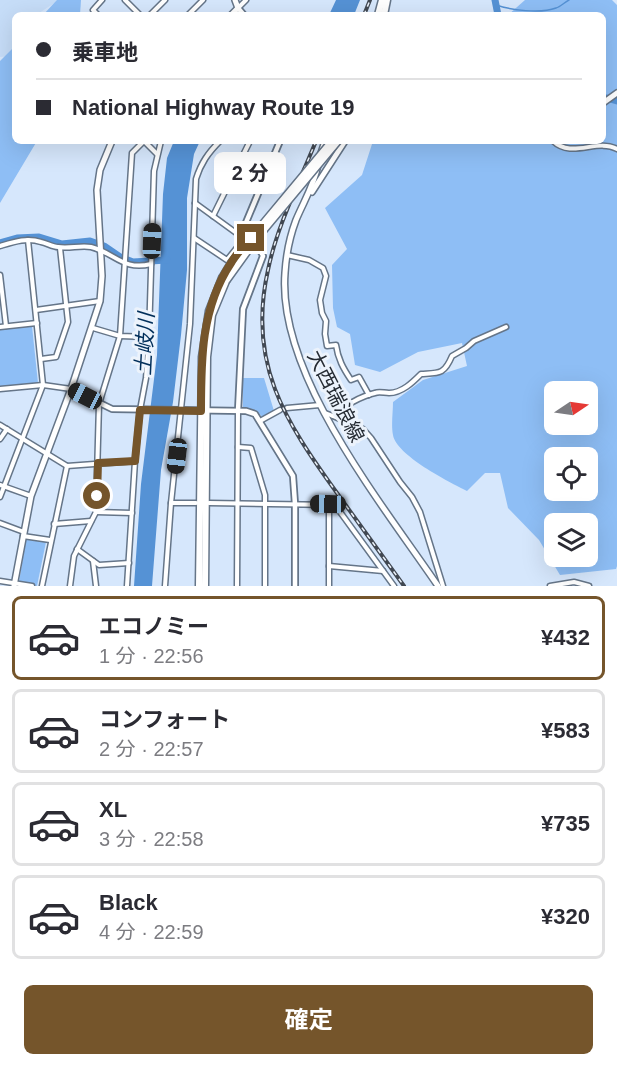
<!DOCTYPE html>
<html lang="ja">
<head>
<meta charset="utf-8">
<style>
  body { margin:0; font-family:Helvetica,"Noto Sans JP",sans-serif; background:#f7f7f7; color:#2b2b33; height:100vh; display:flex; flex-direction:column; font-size:22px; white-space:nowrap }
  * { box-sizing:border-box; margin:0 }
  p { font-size:20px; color:#7c7c81 }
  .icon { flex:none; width:33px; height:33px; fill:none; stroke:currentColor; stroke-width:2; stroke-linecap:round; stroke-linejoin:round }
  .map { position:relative; height:586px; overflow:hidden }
  .sheet { display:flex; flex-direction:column; background:#fff; flex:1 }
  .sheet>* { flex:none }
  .top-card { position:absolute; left:12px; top:12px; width:594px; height:132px; border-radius:9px; box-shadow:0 6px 24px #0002; display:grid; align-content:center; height:132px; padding:0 24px; background:#fff }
  .needle { width:39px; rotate:77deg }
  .controls { position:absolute; left:544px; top:381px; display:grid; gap:12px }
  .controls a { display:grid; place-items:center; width:54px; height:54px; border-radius:9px; background:#fff; box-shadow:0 6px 24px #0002; font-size:30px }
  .end { position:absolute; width:27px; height:27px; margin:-14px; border:8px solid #75552b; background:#fff; box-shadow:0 0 0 3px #fff }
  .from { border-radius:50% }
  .bubble { position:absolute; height:42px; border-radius:9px; background:#fff; box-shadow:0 6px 24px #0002; font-size:20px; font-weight:700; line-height:42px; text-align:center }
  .car { position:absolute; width:18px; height:36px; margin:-18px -9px; border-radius:8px; box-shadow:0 0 4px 2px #0007; background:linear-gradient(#222 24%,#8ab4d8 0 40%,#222 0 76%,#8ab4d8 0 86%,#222 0) }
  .top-card b { display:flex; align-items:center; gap:21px; height:57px; font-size:22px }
  .top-card b+b { border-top:2px solid #e1e1e2 }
  .top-card i { width:15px; height:15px; background:#2b2b33 }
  ul { padding:10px 0 0; list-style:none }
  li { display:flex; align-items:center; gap:18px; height:84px; margin:0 12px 9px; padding:0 12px; border:3px solid #e1e1e2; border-radius:9px }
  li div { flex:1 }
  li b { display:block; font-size:22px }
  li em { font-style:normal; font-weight:700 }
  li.selected { border-color:#75552b }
  li>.icon { width:54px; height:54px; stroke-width:1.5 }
  .primary-button { display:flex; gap:12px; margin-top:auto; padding:12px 24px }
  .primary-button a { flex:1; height:69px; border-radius:9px; background:#75552b; color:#fff; font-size:24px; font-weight:700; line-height:69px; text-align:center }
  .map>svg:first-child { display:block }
  .built { fill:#c6ddf8 }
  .green { fill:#8ebef5; fill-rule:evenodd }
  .water { fill:#5592d5 }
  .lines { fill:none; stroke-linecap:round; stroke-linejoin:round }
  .stream { stroke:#5592d5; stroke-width:1.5 }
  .river { stroke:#5592d5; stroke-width:7 }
  .minor-casing { stroke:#657588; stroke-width:7 }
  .tertiary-casing { stroke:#657588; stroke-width:8 }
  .secondary-casing { stroke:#657588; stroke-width:8 }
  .trunk-casing { stroke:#657588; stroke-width:9 }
  .minor { stroke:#fff; stroke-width:4 }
  .tertiary { stroke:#fff; stroke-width:4.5 }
  .secondary { stroke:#fff; stroke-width:5 }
  .trunk { stroke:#fff; stroke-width:6 }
  .rail-casing { stroke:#414852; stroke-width:4 }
  .rail { stroke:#ecf3fc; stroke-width:1.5; stroke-dasharray:4.5; stroke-linecap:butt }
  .trunk-bridge-casing { stroke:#657588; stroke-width:9; stroke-linecap:butt }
  .trunk-bridge { stroke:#fff; stroke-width:6 }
  .route { stroke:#75552b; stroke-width:8 }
  .labels { text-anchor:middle; stroke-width:6; stroke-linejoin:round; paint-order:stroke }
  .street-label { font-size:20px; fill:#252b33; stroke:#ecf3fc }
  .water-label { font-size:21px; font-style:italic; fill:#022f5a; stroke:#ecf3fc }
</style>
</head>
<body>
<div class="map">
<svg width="617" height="586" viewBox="0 0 617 586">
  <rect width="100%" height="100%" fill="#d6e7fc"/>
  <path class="built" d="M0,0H59L36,15H15V48L12,56L0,57Z"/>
  <g class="green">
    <path d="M57,0H81L80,15H43Z"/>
    <path d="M525,0H612L617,5V566L616,569L560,575L539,540L508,508L500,473H485L467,491C449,482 396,455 393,435C391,425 393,412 393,402L423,380L467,366L462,343L418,352L380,372L355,365L350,334L337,327L333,308L332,265L347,249L325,208L362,175L373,141H603V15H508ZM555,392H588V424H555ZM555,458H588V490H555ZM555,524H588V556H555Z"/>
    <path d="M15,46V141H37L0,203V61Z"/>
    <path d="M32,326L38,383L0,388V329Z"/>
    <path d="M243,378H264L274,411L263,418L257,411L243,408Z"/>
    <path d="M26,539L46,542L37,586L19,582Z"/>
  </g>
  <g class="water">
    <path d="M336,0H360L354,15H329Z"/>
    <path d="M174,141H200L194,154L187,198V270L181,335L173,402L161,470L152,586H134L141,484L157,355L163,194L167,158Z"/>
  </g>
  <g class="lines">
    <path class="stream" d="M496,5C511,10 540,14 556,8C560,7 565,2 569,0"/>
    <g class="river">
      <path d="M495,0L498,15"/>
      <path d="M603,97L617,101"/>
      <path d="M0,243L17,238L39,237L62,244L90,241L104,246L120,257L133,262L167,260"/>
    </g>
    <defs>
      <g id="minor">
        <path d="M125,0L140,15"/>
        <path d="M238,8L246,0"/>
        <path d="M98,15L93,10L102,0"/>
        <path d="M150,15L165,0"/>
        <path d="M188,15L203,0"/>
        <path d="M144,141L157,154"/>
        <path d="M553,141C572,159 597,138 617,149"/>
        <path d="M195,203L239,235H242"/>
        <path d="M213,216L250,141"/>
        <path d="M194,238L227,260L244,239"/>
        <path d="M0,246C13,242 27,237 41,242C47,243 52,247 58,247C69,249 80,245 91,247C115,253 123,271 151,264"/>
        <path d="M287,255L309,260L323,268L326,276L320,300L322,313L326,321L325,334L327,346L336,345C338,359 343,368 351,380L359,377L369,395"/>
        <path d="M0,275L6,326"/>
        <path d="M36,310L100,301"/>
        <path d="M0,327L37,323"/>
        <path d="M93,328L120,336L149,337"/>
        <path d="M41,359L56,357L68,322L60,248"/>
        <path d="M0,389L43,385L71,389"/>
        <path d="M287,408L320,405"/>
        <path d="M325,413L333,416C344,406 361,396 375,393C379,391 384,393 389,393C402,393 413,382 421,374C439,373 444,375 452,356L466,348L474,341L506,327"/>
        <path d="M333,416L363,429L371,438L400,482L412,497L420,512L443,586"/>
        <path d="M260,421L280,410"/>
        <path d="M0,425L67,466L135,461"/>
        <path d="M0,439L7,429"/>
        <path d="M238,447L251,448L265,495V586"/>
        <path d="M0,485L31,496"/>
        <path d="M0,497L43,385L28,240"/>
        <path d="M171,503H196"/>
        <path d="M209,503L335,505L394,586"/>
        <path d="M329,504V586"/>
        <path d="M96,512L132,513"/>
        <path d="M0,523L24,532"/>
        <path d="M54,524L91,521"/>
        <path d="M23,536L50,540"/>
        <path d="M77,549L99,565L129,563"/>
        <path d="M93,561L96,586"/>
        <path d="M329,566L383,571"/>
        <path d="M0,581L32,586"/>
        <path d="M42,586L67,466"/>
        <path d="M70,586L74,556L96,512L99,404L120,336L132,153L144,141"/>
        <path d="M127,586L135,461L140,410L146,378L149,337L154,171L161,141"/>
        <path d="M165,586L171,503L190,324L196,179C201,163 208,153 220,141"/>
        <path d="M237,586L238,411"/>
        <path d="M550,586L574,582L589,586"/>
      </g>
      <g id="tertiary">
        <path d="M238,8L244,15"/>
        <path d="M71,389L112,409L246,411L255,414L293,476L295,504V586"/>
        <path d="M238,411L243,309L263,256C260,245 244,244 242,232L280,141"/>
      </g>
      <g id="secondary">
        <path d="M231,15L238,8L235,0"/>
        <path d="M603,103L617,93"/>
        <path d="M321,153L325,141"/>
        <path d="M318,165C314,185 304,201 296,220C290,236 286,256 285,273C277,375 383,505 438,586"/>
        <path d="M312,192L345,141"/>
        <path d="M14,586L31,496L71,389L100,301L102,276L97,190L100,170L112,141"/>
      </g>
      <g id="trunk">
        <path d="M378,15L382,0"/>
        <path d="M384,15L387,0"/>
        <path d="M199,586L202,357L209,311L222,278"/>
        <path d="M205,586L207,357L212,315L226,281"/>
      </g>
    </defs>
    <use href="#minor" class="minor-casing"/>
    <use href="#tertiary" class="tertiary-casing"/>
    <use href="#secondary" class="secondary-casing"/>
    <use href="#trunk" class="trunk-casing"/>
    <use href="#minor" class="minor"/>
    <use href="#tertiary" class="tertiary"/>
    <use href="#secondary" class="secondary"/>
    <use href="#trunk" class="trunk"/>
    <defs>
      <g id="rail">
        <path d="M364,15L370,0"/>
        <path d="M316,141C299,183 277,226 268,270C247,363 285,421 337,493C359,524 382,555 404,586"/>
      </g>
    </defs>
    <use href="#rail" class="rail-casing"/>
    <use href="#rail" class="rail"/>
    <defs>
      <g id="trunk-bridge">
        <path d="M222,278L231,263L251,238L332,141"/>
        <path d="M226,281L257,238L338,141"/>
      </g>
    </defs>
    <use href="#trunk-bridge" class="trunk-bridge-casing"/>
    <use href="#trunk-bridge" class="trunk-bridge"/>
  </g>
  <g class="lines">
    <path class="route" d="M97,496L98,463L135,461L140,410L201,411C201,360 201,308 231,263C236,254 244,246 251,238"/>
  </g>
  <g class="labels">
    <g class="street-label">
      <text transform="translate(336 396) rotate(63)" y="7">大西瑞浪線</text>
    </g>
    <g class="water-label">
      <text transform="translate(145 344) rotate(-87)" y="7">土岐川</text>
    </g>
  </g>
</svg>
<div class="controls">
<a><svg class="needle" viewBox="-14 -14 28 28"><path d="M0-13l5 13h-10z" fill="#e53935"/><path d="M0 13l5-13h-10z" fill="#7c7c81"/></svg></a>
<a><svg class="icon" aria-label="locate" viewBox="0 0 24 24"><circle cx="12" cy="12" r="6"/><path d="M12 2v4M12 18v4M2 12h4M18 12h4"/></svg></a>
<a><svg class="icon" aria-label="layers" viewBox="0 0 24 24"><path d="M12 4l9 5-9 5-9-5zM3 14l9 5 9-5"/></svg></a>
</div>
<i class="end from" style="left:97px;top:496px"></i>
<i class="end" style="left:251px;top:238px"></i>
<div class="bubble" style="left:214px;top:152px;width:72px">2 分</div>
<i class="car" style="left:152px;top:241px;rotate:2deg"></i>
<i class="car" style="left:85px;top:396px;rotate:297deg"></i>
<i class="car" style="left:177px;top:456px;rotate:187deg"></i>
<i class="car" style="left:328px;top:504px;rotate:271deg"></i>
<div class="top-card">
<b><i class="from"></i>乗車地</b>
<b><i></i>National Highway Route 19</b>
</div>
</div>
<section class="sheet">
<ul>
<li class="selected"><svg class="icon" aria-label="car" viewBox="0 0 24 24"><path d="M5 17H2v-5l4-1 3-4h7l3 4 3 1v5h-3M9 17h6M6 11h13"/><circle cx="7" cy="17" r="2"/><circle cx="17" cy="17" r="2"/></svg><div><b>エコノミー</b><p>1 分 · 22:56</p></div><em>¥432</em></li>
<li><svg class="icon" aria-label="car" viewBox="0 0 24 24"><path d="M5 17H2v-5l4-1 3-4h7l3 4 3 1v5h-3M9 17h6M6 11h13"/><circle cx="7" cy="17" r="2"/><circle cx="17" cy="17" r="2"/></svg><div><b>コンフォート</b><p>2 分 · 22:57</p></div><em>¥583</em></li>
<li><svg class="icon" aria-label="car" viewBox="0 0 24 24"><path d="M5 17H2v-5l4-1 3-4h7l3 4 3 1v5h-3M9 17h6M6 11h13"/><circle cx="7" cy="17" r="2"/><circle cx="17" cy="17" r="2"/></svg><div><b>XL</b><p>3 分 · 22:58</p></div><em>¥735</em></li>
<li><svg class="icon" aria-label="car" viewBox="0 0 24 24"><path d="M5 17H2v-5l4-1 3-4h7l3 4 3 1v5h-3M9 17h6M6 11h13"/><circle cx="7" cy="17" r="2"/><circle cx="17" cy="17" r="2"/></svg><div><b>Black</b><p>4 分 · 22:59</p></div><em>¥320</em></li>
</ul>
<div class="primary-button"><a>確定</a></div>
</section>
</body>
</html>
